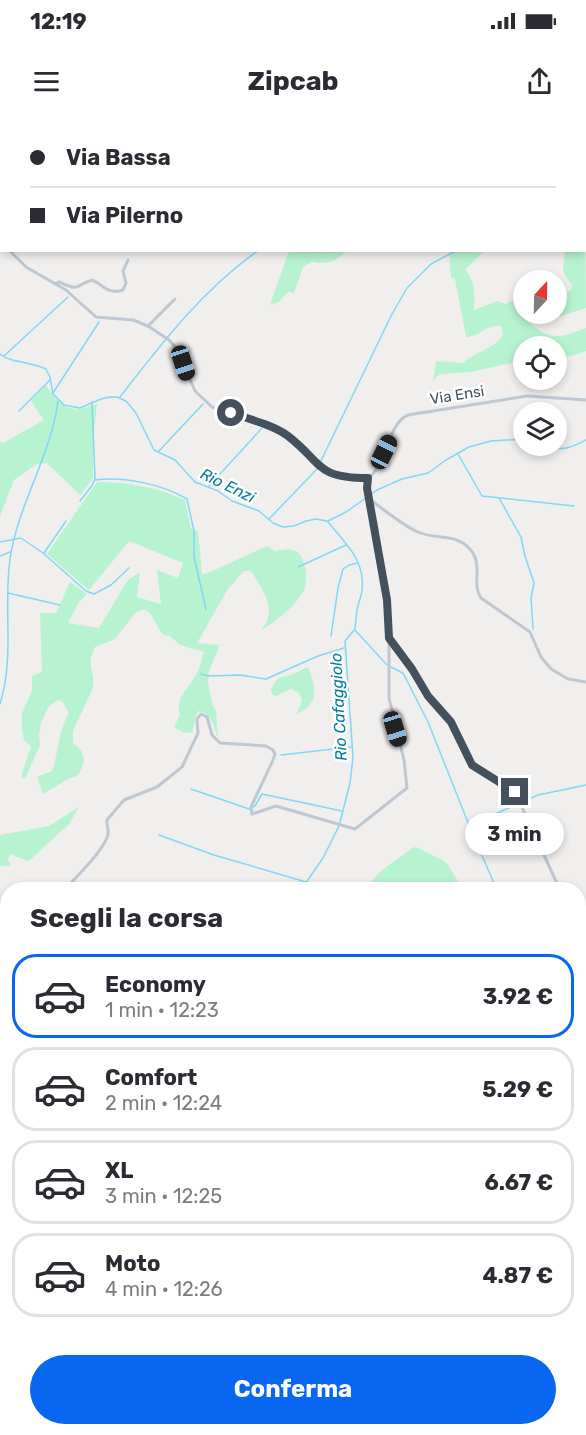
<!DOCTYPE html>
<html lang="it">
<head>
<meta charset="utf-8">
<style>
  body { margin:0; font-family:Rubik,sans-serif; background:#f7f7f7; color:#2b2b33; height:100vh; display:flex; flex-direction:column; font-size:22px; white-space:nowrap }
  * { box-sizing:border-box; margin:0 }
  p { font-size:20px; color:#7c7c81 }
  .icon { flex:none; width:33px; height:33px; fill:none; stroke:currentColor; stroke-width:2; stroke-linecap:round; stroke-linejoin:round }
  .map { position:relative; flex:1; overflow:hidden }
  .panel { position:absolute; left:0px; top:762px; width:586px; height:554px; display:flex; flex-direction:column; background:#fff; border-radius:24px 24px 0 0; box-shadow:0 3px 9px #0003 }
  .panel>* { flex:none }
  .banner { position:absolute; left:0px; top:0px; width:586px; height:132px; box-shadow:0 3px 9px #0003; display:grid; align-content:center; height:132px; padding:0 30px; background:#fff }
  .needle { width:39px; rotate:22deg }
  .fabs { position:absolute; left:513px; top:150px; display:grid; gap:12px }
  .fabs a { display:grid; place-items:center; width:54px; height:54px; border-radius:50%; background:#fff; box-shadow:0 3px 9px #0003; font-size:30px }
  .end { position:absolute; width:27px; height:27px; margin:-14px; border:8px solid #44515d; background:#fff; box-shadow:0 0 0 3px #fff }
  .from { border-radius:50% }
  .bubble { position:absolute; height:42px; border-radius:21px; background:#fff; box-shadow:0 3px 9px #0003; font-size:20px; font-weight:700; line-height:42px; text-align:center }
  .car { position:absolute; width:18px; height:36px; margin:-18px -9px; border-radius:8px; box-shadow:0 0 4px 2px #0007; background:linear-gradient(#222 24%,#8ab4d8 0 40%,#222 0 76%,#8ab4d8 0 86%,#222 0) }
  .banner b { display:flex; align-items:center; gap:21px; height:57px; font-size:22px }
  .banner b+b { border-top:2px solid #e1e1e2 }
  .banner i { width:15px; height:15px; background:#2b2b33 }
  ul { padding:0; list-style:none }
  li { display:flex; align-items:center; gap:18px; height:84px; margin:0 12px 9px; padding:0 18px; border:3px solid #e1e1e2; border-radius:24px }
  li div { flex:1 }
  li b { display:block; font-size:22px }
  li em { font-style:normal; font-weight:700 }
  li.active { border-color:#0866f0 }
  li>.icon { width:54px; height:54px; stroke-width:1.5 }
  h2 { padding:0 30px; font-size:27px; line-height:72px }
  .cta { display:flex; gap:12px; margin-top:auto; padding:12px 30px }
  .cta a { flex:1; height:69px; border-radius:36px; background:#0866f0; color:#fff; font-size:24px; font-weight:700; line-height:69px; text-align:center }
  .status { display:flex; justify-content:space-between; align-items:center; height:42px; padding:0 30px; background:#fff; direction:ltr }
  .status svg { height:16px; fill:currentColor }
  header { display:flex; justify-content:space-between; align-items:center; height:78px; padding:0 30px; background:#fff; font-size:27px; font-weight:700 }
  .map>svg:first-child { display:block }
  .green { fill:#b7f3d0 }
  .lines { fill:none; stroke-linecap:round; stroke-linejoin:round }
  .stream { stroke:#80d8f4; stroke-width:1.5 }
  .street { stroke:#bdc8d2; stroke-width:3 }
  .route { stroke:#44515d; stroke-width:8 }
  .labels { text-anchor:middle; stroke-width:5; stroke-linejoin:round; paint-order:stroke }
  .street-label { font-size:15px; fill:#44515d; stroke:#fff }
  .water-label { font-size:16px; font-style:italic; fill:#027da4; stroke:#fff }
</style>
</head>
<body>
<div class="status"><b>12:19</b><svg viewBox="0 0 49 12"><path d="M0 12V9h3v3zM5 12V6h3v6zM10 12V3h3v9zM15 12V0h3v12zM26 1h20v11H26zM47 4h2v5h-2z"/></svg></div>
<header><svg class="icon" aria-label="menu" viewBox="0 0 24 24"><path d="M4 6h16M4 12h16M4 18h16"/></svg>Zipcab<svg class="icon" aria-label="share" viewBox="0 0 24 24"><path d="M12 15V3M7 8l5-5 5 5M5 13v7h14v-7"/></svg></header>
<div class="map">
<svg width="586" height="1315" viewBox="0 0 586 1315">
  <rect width="100%" height="100%" fill="#f1eeee"/>
  <g class="green">
    <path d="M464,0H586V68L585,2Z"/>
    <path d="M585,123L586,188C565,194 558,201 535,194H556L557,178H560L571,170L572,165L563,152L565,131L585,130Z"/>
    <path d="M289,131H346C338,141 325,145 312,142L303,147L294,173L288,172L279,182L270,185Z"/>
    <path d="M449,131H484L465,150C476,162 475,175 474,190L498,181L505,184L523,176V192L519,194C523,199 527,200 531,204C552,222 562,217 586,208V231L572,236H557L556,226H524L523,242L520,241L470,252L442,254L437,256L433,263L436,241L463,243C475,231 495,230 503,214L501,206C487,204 479,217 466,217L455,159L451,157Z"/>
    <path d="M46,265C63,289 67,294 97,284L93,319V358L80,375L47,343L37,344L14,360L0,396V322L3,323L44,300L31,281Z"/>
    <path d="M97,362C128,362 156,367 185,380L191,409L198,411L202,454L208,453L267,426L275,431C281,430 288,428 294,430C306,434 309,462 303,472C296,485 275,503 261,510C279,490 262,469 251,451H244L228,469L197,523L220,525L209,551L208,563L213,586L216,591L218,618C214,606 212,594 198,591C194,598 195,605 192,613L182,612L174,607L180,595C174,579 189,568 196,555C200,548 202,539 204,532L180,525L171,517L162,514L150,493L144,489L136,492L115,519L95,527C85,547 96,551 93,568L73,611V623L81,630L84,640L81,650L77,656L68,659L43,674L37,657L52,651C59,631 58,611 69,593L63,582L58,580L49,586L41,603L39,616L40,625L25,659L21,657L31,626L24,620L22,610V593L32,571V556L42,552L40,493H56L70,462L87,474L79,482L68,503L99,508L128,460L140,452L137,477L161,484L157,450L178,458L183,443L129,421L89,470L47,434Z"/>
    <path d="M308,547C316,569 321,582 296,595L302,581L299,573L291,569L276,576L272,574L271,569L278,558L291,555Z"/>
    <path d="M79,687L69,704L31,739L28,741L10,734L8,739L11,746H0V715L49,706Z"/>
    <path d="M416,727L446,742L463,769H403L401,766L389,764L386,769H367C377,750 396,741 412,728Z"/>
    <path d="M7,998L8,1178L6,1177L2,1178H0V1012Z"/>
    <path d="M579,1137L586,1149V1209L579,1215Z"/>
    <path d="M7,1202V1280L0,1275V1206Z"/>
    <path d="M81,1308H156L153,1312L154,1315H79Z"/>
    <path d="M202,1308H328L322,1315H205Z"/>
    <path d="M406,1308H545L548,1315H412Z"/>
  </g>
  <g class="lines">
    <g class="stream">
      <path d="M575,0V2"/>
      <path d="M516,1L517,0"/>
      <path d="M585,20L586,21"/>
      <path d="M0,74L2,73"/>
      <path d="M0,234C13,244 31,241 46,249L50,257L53,274L64,285L80,288L101,279L110,277H117L126,281L136,293L154,330L175,340L195,362L218,371L232,381L259,391L273,403L283,407L294,406L306,401L316,399L327,401"/>
      <path d="M4,236L68,177"/>
      <path d="M53,273L99,202"/>
      <path d="M120,277C161,224 203,169 259,130"/>
      <path d="M19,291L50,260"/>
      <path d="M549,326C563,332 574,326 586,320"/>
      <path d="M159,331L203,284"/>
      <path d="M458,334L482,376L574,386"/>
      <path d="M95,360C123,356 162,364 187,379L194,411V437L206,489"/>
      <path d="M209,366L262,308"/>
      <path d="M499,378L521,417L525,436L534,463L531,478L533,509"/>
      <path d="M80,381L91,367L95,359L92,282"/>
      <path d="M269,399L317,349L392,194L407,168L431,144L457,130"/>
      <path d="M328,401L346,392L377,370L402,359L428,353L446,340L469,327L491,321L524,319"/>
      <path d="M328,402C346,424 366,441 362,471C361,478 358,483 357,490C356,496 356,502 355,508"/>
      <path d="M0,422L21,418L43,433L86,471L94,474L111,465L129,448"/>
      <path d="M44,433L66,401"/>
      <path d="M0,436L10,432"/>
      <path d="M298,447L346,425"/>
      <path d="M8,473L60,485"/>
      <path d="M355,510L387,545"/>
      <path d="M331,516L338,468L343,449L349,445L358,443"/>
      <path d="M391,547L403,553L428,602L475,720"/>
      <path d="M201,554L208,556L240,555L266,559L318,536L344,528"/>
      <path d="M0,584C15,536 3,487 10,439C18,384 51,336 58,281"/>
      <path d="M281,635L351,627"/>
      <path d="M191,669L249,689"/>
      <path d="M251,688L255,686L262,674L342,691"/>
      <path d="M340,702L350,663L353,637L345,521L355,509"/>
      <path d="M470,705L538,675L586,665"/>
      <path d="M159,715L214,735L306,762"/>
      <path d="M476,722L497,770"/>
      <path d="M301,770L323,738L339,706"/>
      <path d="M0,857L8,856"/>
      <path d="M579,867L586,863"/>
      <path d="M579,944L586,946"/>
      <path d="M0,1065H8"/>
      <path d="M579,1128L586,1142"/>
      <path d="M579,1219L586,1214"/>
      <path d="M0,1234L8,1227"/>
      <path d="M210,1308L211,1315"/>
    </g>
    <g class="street">
      <path d="M244,0L245,2"/>
      <path d="M585,118H586"/>
      <path d="M0,124H2"/>
      <path d="M9,130L26,147L66,170L96,197L133,200L148,206L169,220L177,229L195,271L212,287L240,296L287,316L317,345L329,354L368,358"/>
      <path d="M55,164L59,162C82,172 73,166 92,160C104,165 108,175 123,170L126,163L123,151L128,140"/>
      <path d="M148,206L175,179"/>
      <path d="M368,358C387,346 387,304 408,295L527,276L586,280"/>
      <path d="M372,381C386,391 402,405 418,412C436,420 456,413 470,429C484,445 471,464 481,478L530,512L541,537L551,549L568,559L586,562"/>
      <path d="M390,520L412,549L428,576L451,602L473,645L515,672L560,770"/>
      <path d="M64,770C75,759 106,728 108,714C109,709 106,705 107,700L124,680L157,667L182,647L198,613L197,599L201,594L207,597L212,615L220,623L266,626L273,630L275,634L273,640L251,687L252,694L276,686L355,709L407,668L404,640L389,578V518L387,480L367,368L368,358"/>
      <path d="M0,785L8,788"/>
      <path d="M579,809L586,821"/>
    </g>
  </g>
  <g class="lines">
    <path class="route" d="M231,293C249,299 273,305 288,316C323,343 315,358 368,358L367,368L387,480L389,518L412,549L428,576L451,602L472,645L515,672"/>
  </g>
  <g class="labels">
    <g class="street-label">
      <text transform="translate(457 275) rotate(-9)" y="5">Via Ensi</text>
    </g>
    <g class="water-label">
      <text transform="translate(228 365) rotate(26)" y="6">Rio Enzi</text>
      <text transform="translate(338 587) rotate(-93)" y="6">Rio Cafaggiolo</text>
    </g>
  </g>
</svg>
<div class="fabs">
<a><svg class="needle" viewBox="-14 -14 28 28"><path d="M0-13l5 13h-10z" fill="#e53935"/><path d="M0 13l5-13h-10z" fill="#7c7c81"/></svg></a>
<a><svg class="icon" aria-label="locate" viewBox="0 0 24 24"><circle cx="12" cy="12" r="6"/><path d="M12 2v4M12 18v4M2 12h4M18 12h4"/></svg></a>
<a><svg class="icon" aria-label="layers" viewBox="0 0 24 24"><path d="M12 4l9 5-9 5-9-5zM3 14l9 5 9-5"/></svg></a>
</div>
<i class="end from" style="left:231px;top:293px"></i>
<i class="end" style="left:515px;top:672px"></i>
<div class="bubble" style="left:465px;top:693px;width:99px">3 min</div>
<i class="car" style="left:183px;top:243px;rotate:162deg"></i>
<i class="car" style="left:384px;top:332px;rotate:26deg"></i>
<i class="car" style="left:395px;top:609px;rotate:163deg"></i>
<div class="banner">
<b><i class="from"></i>Via Bassa</b>
<b><i></i>Via Pilerno</b>
</div>
<section class="panel">
<h2>Scegli la corsa</h2>
<ul>
<li class="active"><svg class="icon" aria-label="car" viewBox="0 0 24 24"><path d="M5 17H2v-5l4-1 3-4h7l3 4 3 1v5h-3M9 17h6M6 11h13"/><circle cx="7" cy="17" r="2"/><circle cx="17" cy="17" r="2"/></svg><div><b>Economy</b><p>1 min · 12:23</p></div><em>3.92 €</em></li>
<li><svg class="icon" aria-label="car" viewBox="0 0 24 24"><path d="M5 17H2v-5l4-1 3-4h7l3 4 3 1v5h-3M9 17h6M6 11h13"/><circle cx="7" cy="17" r="2"/><circle cx="17" cy="17" r="2"/></svg><div><b>Comfort</b><p>2 min · 12:24</p></div><em>5.29 €</em></li>
<li><svg class="icon" aria-label="car" viewBox="0 0 24 24"><path d="M5 17H2v-5l4-1 3-4h7l3 4 3 1v5h-3M9 17h6M6 11h13"/><circle cx="7" cy="17" r="2"/><circle cx="17" cy="17" r="2"/></svg><div><b>XL</b><p>3 min · 12:25</p></div><em>6.67 €</em></li>
<li><svg class="icon" aria-label="car" viewBox="0 0 24 24"><path d="M5 17H2v-5l4-1 3-4h7l3 4 3 1v5h-3M9 17h6M6 11h13"/><circle cx="7" cy="17" r="2"/><circle cx="17" cy="17" r="2"/></svg><div><b>Moto</b><p>4 min · 12:26</p></div><em>4.87 €</em></li>
</ul>
<div class="cta"><a>Conferma</a></div>
</section>
</div>
</body>
</html>
